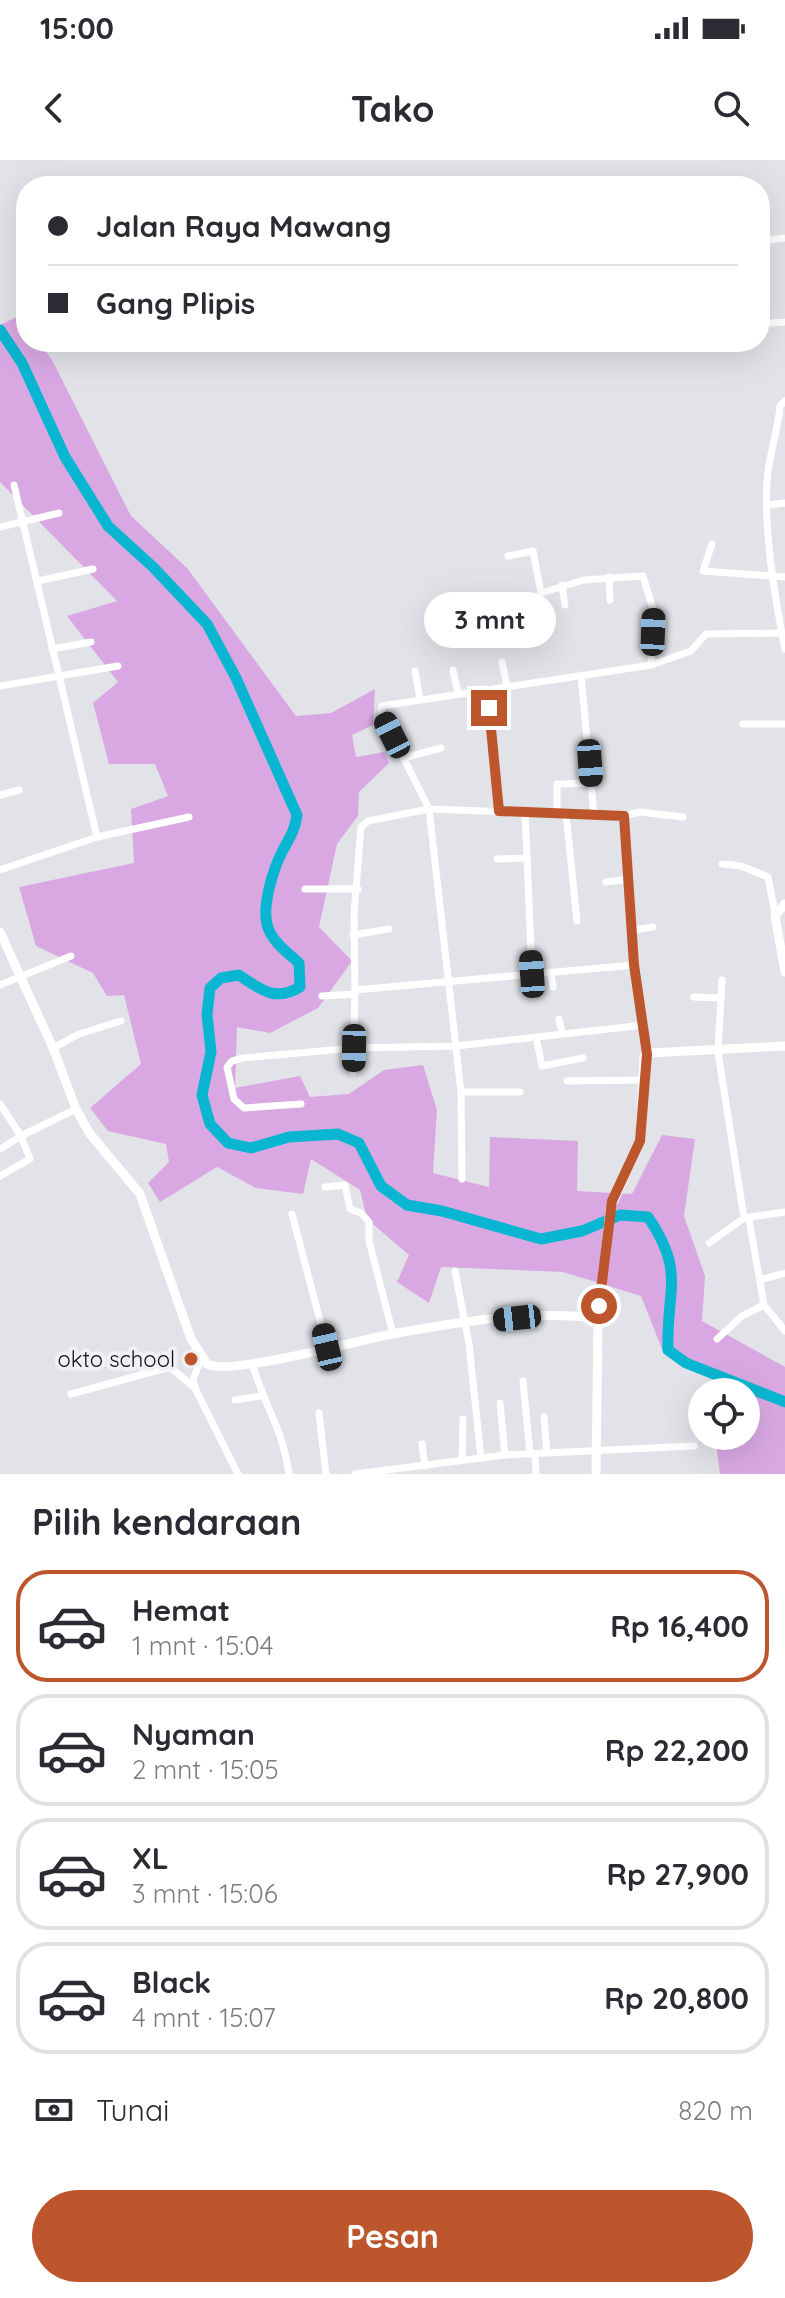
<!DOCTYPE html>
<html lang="id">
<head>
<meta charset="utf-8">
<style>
  body { margin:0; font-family:Quicksand,sans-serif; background:#f7f7f7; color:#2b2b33; height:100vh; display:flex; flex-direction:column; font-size:30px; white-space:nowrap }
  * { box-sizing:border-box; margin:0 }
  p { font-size:26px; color:#7c7c81 }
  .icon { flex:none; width:44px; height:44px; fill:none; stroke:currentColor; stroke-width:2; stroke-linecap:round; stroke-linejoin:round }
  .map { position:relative; height:1314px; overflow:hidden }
  .details { display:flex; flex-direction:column; background:#fff; flex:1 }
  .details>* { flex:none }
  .hud { position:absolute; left:16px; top:16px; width:754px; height:176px; border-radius:32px; box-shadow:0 8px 32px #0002; display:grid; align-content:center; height:176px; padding:0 32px; background:#fff }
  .tools { position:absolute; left:688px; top:1218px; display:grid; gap:16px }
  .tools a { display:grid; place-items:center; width:72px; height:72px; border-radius:50%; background:#fff; box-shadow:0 8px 32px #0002; font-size:40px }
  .end { position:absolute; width:36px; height:36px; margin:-18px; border:10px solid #bd562c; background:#fff; box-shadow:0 0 0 4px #fff }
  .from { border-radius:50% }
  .bubble { position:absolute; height:56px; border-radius:28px; background:#fff; box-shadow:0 8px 32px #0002; font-size:26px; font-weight:800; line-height:56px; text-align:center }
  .car { position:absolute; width:24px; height:48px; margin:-24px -12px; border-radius:10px; box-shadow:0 0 6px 2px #0007; background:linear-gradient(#222 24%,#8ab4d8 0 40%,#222 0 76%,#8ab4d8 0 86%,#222 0) }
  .hud b { display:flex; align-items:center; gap:28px; height:76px; font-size:30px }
  .hud b+b { border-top:2px solid #e1e1e2 }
  .hud i { width:20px; height:20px; background:#2b2b33 }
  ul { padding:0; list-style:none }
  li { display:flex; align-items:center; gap:24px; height:112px; margin:0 16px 12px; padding:0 16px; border:4px solid #e1e1e2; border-radius:32px }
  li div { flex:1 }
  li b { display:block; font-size:30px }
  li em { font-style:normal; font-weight:800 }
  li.active { border-color:#bd562c }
  li>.icon { width:72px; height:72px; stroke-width:1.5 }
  h2 { padding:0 32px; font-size:36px; line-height:96px }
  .pay { display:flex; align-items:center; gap:20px; height:88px; padding:0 32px; font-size:30px }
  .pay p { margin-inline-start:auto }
  .button { display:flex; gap:16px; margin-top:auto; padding:16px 32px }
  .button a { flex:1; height:92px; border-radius:48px; background:#bd562c; color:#fff; font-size:32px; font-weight:800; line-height:92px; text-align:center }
  .status { display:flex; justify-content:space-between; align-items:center; height:56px; padding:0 40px; background:#fff; direction:ltr }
  .status svg { height:22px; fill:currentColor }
  header { display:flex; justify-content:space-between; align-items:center; height:104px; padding:0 32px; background:#fff; font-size:36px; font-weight:800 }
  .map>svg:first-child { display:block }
  .green { fill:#d9a8e3 }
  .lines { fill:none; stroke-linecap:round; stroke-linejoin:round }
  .river { stroke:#09b6d1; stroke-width:11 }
  .minor { stroke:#fff; stroke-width:7 }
  .major { stroke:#fff; stroke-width:9 }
  .route { stroke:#bd562c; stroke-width:10 }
  .poi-dot { fill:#bd562c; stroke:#eff1f5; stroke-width:3 }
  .labels { text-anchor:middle; stroke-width:8; stroke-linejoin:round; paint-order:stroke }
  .poi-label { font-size:22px; fill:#0f0f11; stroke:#eff1f5; text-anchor:end }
</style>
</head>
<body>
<div class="status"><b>15:00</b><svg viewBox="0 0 49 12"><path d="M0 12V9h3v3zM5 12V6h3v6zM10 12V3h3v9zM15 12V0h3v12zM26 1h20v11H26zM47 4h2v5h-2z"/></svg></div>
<header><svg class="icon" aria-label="back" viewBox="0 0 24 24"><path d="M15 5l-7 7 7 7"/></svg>Tako<svg class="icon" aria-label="search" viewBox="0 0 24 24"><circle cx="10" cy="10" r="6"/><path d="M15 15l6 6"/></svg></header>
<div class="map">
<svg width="785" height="1314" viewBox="0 0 785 1314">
  <rect width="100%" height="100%" fill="#e1e3e8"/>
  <path class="green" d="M23,154L26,182H40L53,202L131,356L187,408L296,556L331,553L375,529L373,565L352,575L356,597L384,592L389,603L359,632L358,656L337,684L319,767L352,801L318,848L270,873L237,867L235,928L300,916L310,937L349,934L384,910L423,905L437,950L433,1013L489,1027L490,977L578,981L577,1031L632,1034L662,975L695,979L684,1056L705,1116L702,1161L785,1207V1314H720L715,1276H746V1232H716L717,1219L664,1194L641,1136L563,1112L441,1107L429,1143L397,1122L409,1095L367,1059L360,1030L311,999L303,1034L256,1028L217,1007L160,1042L148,1023L169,1002L166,984L108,971L90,948L141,904L124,835L107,836L93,813L36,786L19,727L134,703L131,649L168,636L155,604H109L93,543L118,522L67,456L117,441L0,322V165Z"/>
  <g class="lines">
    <path class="river" d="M0,170L22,203L65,297L108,366L153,407L207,464L236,518L297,655C295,670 290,677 283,690C274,707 262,744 267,764C270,780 288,793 299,803L300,827C275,842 261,830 239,815L221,818L210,828L207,854L211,892L202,935L210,964L228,983L251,988L289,977L338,974L359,983L381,1026L407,1045L442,1051L541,1079L582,1071L620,1055L648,1057C686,1113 666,1129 668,1190L686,1203L785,1242"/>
    <g class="minor">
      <path d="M760,81L785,78"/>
      <path d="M771,163L785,162"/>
      <path d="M785,241L780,246C778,269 771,289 768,312C762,361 775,440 785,489"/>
      <path d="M14,325L97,677"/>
      <path d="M768,345L785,343"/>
      <path d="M0,367L59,353"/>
      <path d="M712,384L703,411L785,417"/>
      <path d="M508,396L533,391L541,433L584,420L643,416L653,449L651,505L382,546L381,553L429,649L624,656L640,652L683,657"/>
      <path d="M609,417L610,440"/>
      <path d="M38,421L93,409"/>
      <path d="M562,425L565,445"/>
      <path d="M52,489L91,482"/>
      <path d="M502,502L507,526"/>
      <path d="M651,505L691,491L706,474L782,473"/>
      <path d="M453,510L458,533"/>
      <path d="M415,511L420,539"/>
      <path d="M581,515L594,655"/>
      <path d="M0,526L118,506"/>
      <path d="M486,529L499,651"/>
      <path d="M743,564H785"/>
      <path d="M403,598L441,588"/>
      <path d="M561,624L592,623"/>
      <path d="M0,635L19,630"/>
      <path d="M525,652L532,814"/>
      <path d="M557,654V624"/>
      <path d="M566,654L577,761"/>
      <path d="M624,656L634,805L647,894"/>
      <path d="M497,699L527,698"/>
      <path d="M722,704L741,706L768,717L775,753"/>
      <path d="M0,710L97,677L189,657"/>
      <path d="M606,722L630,719"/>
      <path d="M305,729H358"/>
      <path d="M633,770L653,767"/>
      <path d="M353,775L389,769"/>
      <path d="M551,814L553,827"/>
      <path d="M722,820L718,892L744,1058"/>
      <path d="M0,825L71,796"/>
      <path d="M355,830L354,753L361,667L368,661L429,649L461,932L462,1019"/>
      <path d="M322,836L354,834"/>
      <path d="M694,837L720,838"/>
      <path d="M559,859L562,873"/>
      <path d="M536,877L542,906L583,898"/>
      <path d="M53,888L79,874L121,861"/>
      <path d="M353,912L355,830L634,805"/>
      <path d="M567,921L644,920"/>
      <path d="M461,932H520"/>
      <path d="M0,944L21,976L76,949"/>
      <path d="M301,944L244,948L234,939L227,907L232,901L243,898L354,888L456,886L644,865"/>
      <path d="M0,989L21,976L30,999L0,1016"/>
      <path d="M325,1027L345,1025L350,1049L361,1053L369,1062V1081L393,1174"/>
      <path d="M292,1054L327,1187"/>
      <path d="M749,1059L764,1145L785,1171"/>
      <path d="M709,1083L744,1058L785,1052"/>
      <path d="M455,1111L469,1184L481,1298"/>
      <path d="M760,1120L785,1113"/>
      <path d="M717,1179L742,1156L764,1145"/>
      <path d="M201,1199L193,1220L195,1228L238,1314"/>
      <path d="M252,1203C264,1246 283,1268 289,1314"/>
      <path d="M523,1221L530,1294"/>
      <path d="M71,1234L170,1207L195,1228"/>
      <path d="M235,1240L261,1236"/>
      <path d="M500,1243L505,1295"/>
      <path d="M319,1253L326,1314"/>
      <path d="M544,1257L547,1293"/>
      <path d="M422,1284L425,1306"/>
      <path d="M535,1294L536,1314"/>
      <path d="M462,1300L463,1259"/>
      <path d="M355,1314L505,1295L694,1286"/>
    </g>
    <g class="major">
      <path d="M785,744L775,756L785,812"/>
      <path d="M0,772L53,888L76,949L90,974L140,1034L191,1179L207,1204C231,1216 358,1180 392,1174C458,1162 531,1150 598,1158"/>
      <path d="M596,1314L598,1158L610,1050L640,981L644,897L650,893L785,886"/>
    </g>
  </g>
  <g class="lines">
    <path class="route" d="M489,548L499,651L624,656L634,805L647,894L640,981L612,1041L599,1146"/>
  </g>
  <circle class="poi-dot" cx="191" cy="1199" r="8"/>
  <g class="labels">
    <g class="poi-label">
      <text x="175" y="1207">okto school</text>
    </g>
  </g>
</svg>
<div class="tools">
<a><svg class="icon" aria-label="locate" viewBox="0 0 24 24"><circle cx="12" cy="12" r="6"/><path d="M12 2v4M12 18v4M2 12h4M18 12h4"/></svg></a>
</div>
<i class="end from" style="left:599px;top:1146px"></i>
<i class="end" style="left:489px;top:548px"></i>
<div class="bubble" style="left:424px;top:432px;width:132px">3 mnt</div>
<i class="car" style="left:653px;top:472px;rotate:2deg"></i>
<i class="car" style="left:392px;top:575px;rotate:333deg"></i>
<i class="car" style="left:590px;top:603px;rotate:176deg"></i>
<i class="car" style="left:532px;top:814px;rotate:356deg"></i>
<i class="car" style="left:354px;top:888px;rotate:181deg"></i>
<i class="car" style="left:517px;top:1158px;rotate:264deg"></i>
<i class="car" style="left:327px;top:1187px;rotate:347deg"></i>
<div class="hud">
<b><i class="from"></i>Jalan Raya Mawang</b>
<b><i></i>Gang Plipis</b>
</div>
</div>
<section class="details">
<h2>Pilih kendaraan</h2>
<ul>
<li class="active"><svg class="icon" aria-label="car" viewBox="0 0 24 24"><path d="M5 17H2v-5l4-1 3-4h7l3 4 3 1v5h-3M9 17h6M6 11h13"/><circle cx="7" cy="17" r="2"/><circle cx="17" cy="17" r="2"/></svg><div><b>Hemat</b><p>1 mnt · 15:04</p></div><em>Rp 16,400</em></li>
<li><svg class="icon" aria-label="car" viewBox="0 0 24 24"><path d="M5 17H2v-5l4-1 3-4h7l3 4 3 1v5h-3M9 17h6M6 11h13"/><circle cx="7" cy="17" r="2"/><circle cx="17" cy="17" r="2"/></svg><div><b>Nyaman</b><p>2 mnt · 15:05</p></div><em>Rp 22,200</em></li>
<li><svg class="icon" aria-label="car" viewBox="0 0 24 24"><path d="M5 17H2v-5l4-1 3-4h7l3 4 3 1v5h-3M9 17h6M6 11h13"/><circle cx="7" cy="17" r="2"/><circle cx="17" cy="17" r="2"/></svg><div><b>XL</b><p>3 mnt · 15:06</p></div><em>Rp 27,900</em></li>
<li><svg class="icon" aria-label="car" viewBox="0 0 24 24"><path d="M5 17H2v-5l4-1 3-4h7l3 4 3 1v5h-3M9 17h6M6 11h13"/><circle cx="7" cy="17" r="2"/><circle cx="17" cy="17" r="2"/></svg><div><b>Black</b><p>4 mnt · 15:07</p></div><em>Rp 20,800</em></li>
</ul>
<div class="pay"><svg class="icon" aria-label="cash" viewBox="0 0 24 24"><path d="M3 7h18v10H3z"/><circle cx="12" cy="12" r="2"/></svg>Tunai<p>820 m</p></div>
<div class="button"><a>Pesan</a></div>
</section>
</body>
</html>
